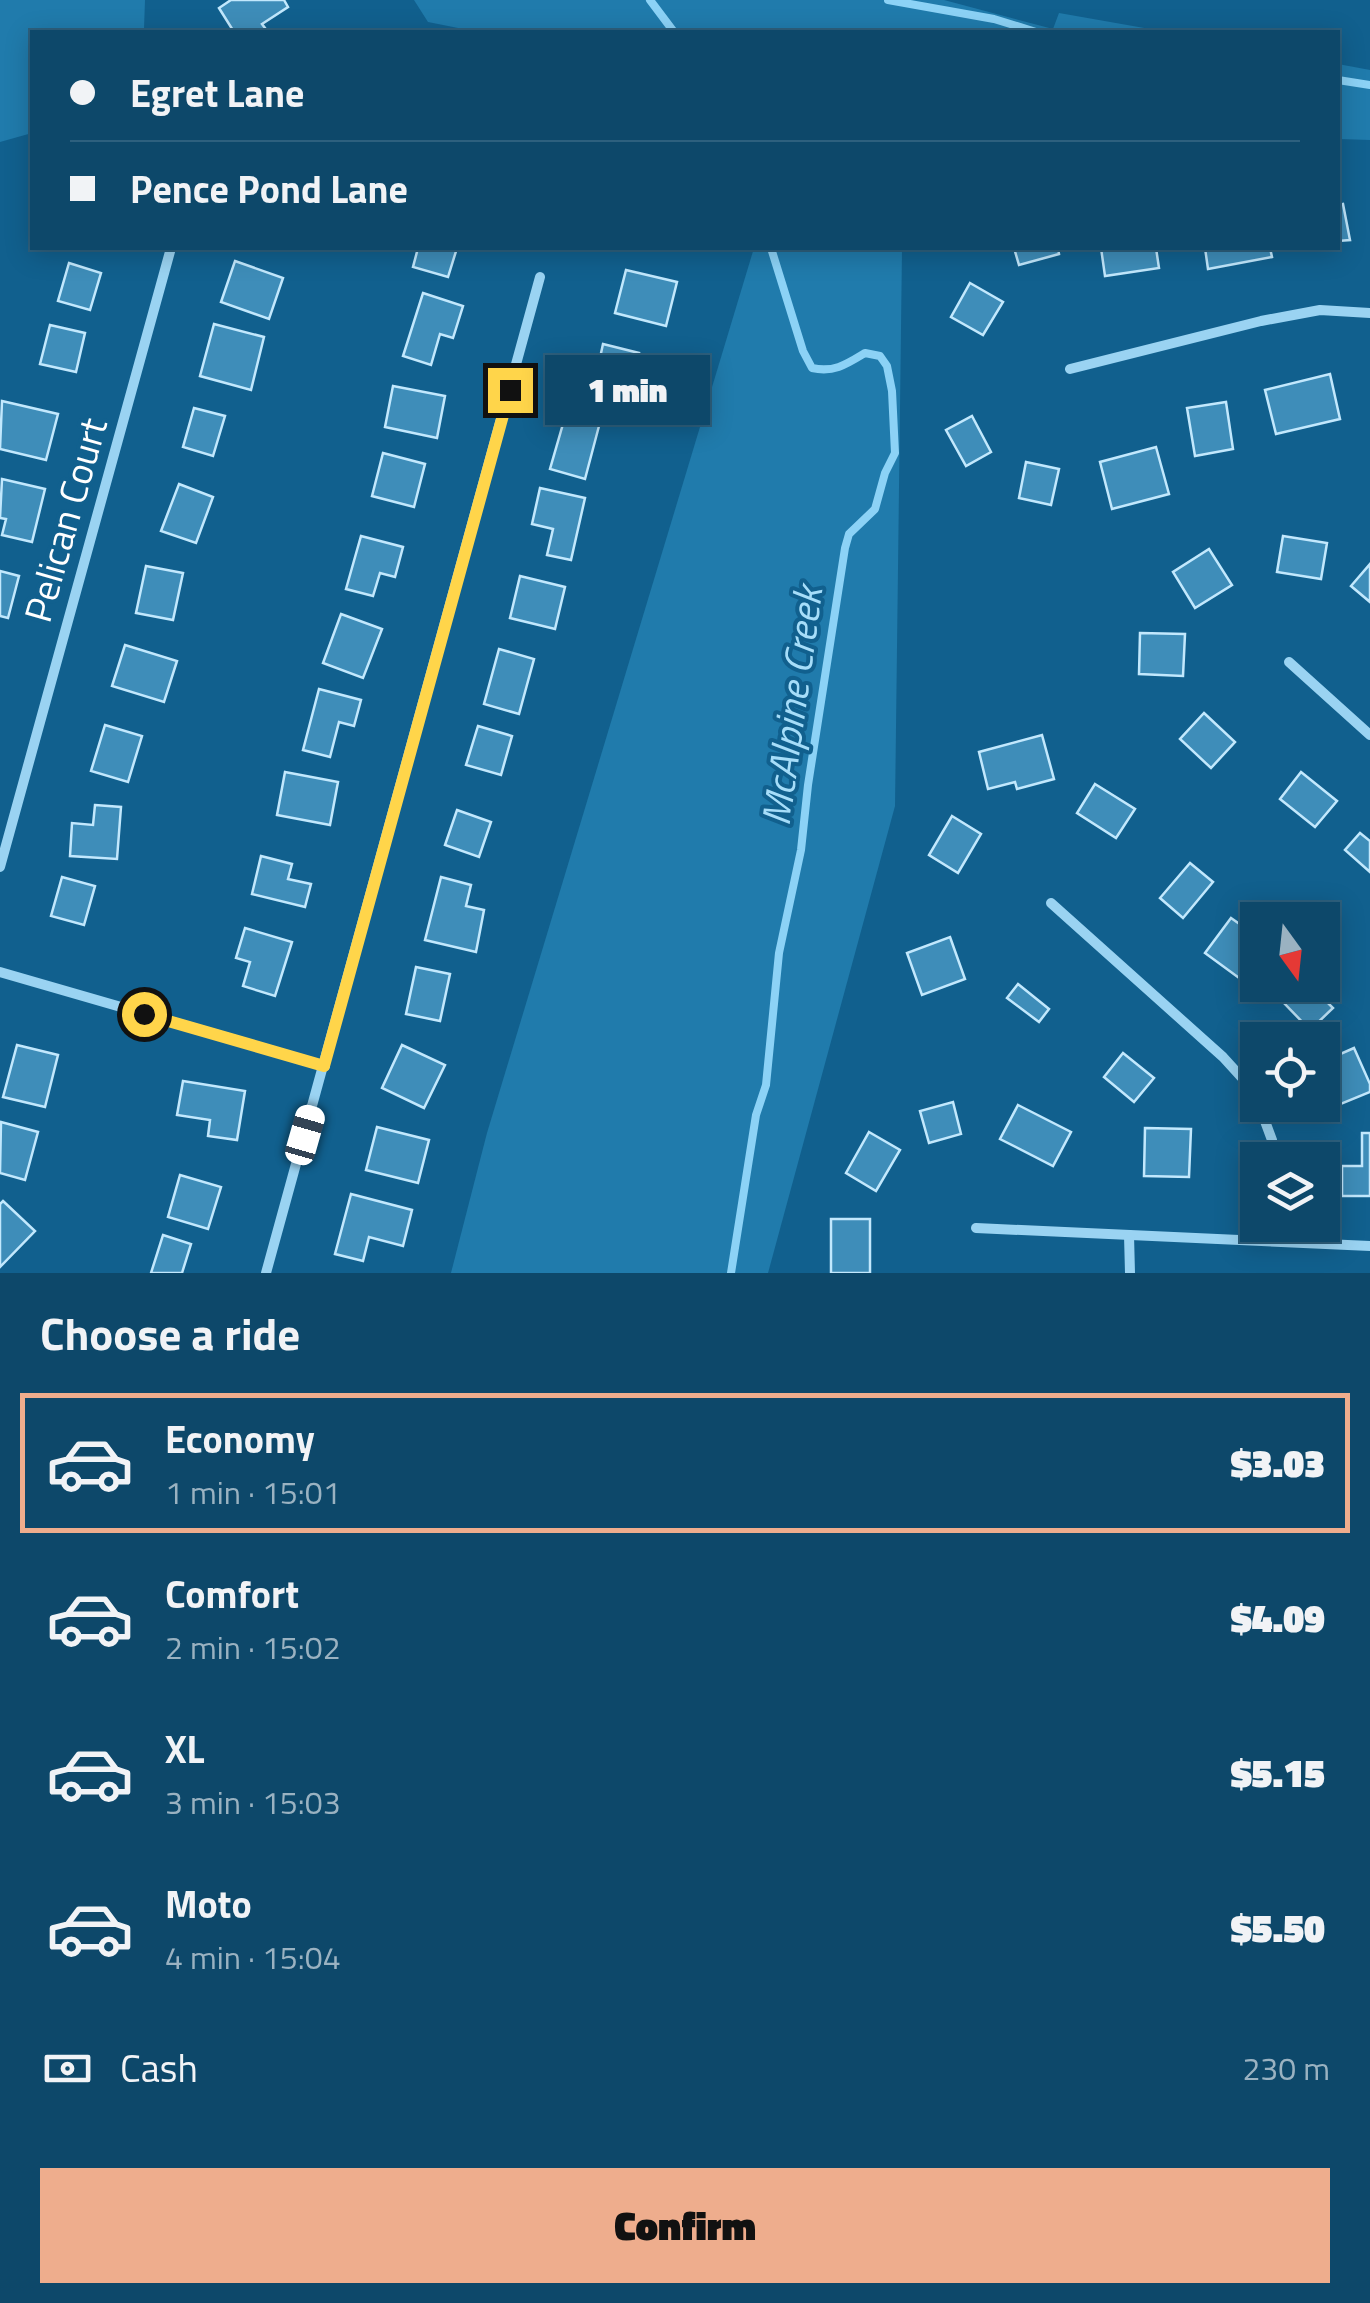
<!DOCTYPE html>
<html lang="en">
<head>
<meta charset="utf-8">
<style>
  body { margin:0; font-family:"Titillium Web",sans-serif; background:#1b5272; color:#f1f3f6; height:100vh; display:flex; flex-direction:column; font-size:38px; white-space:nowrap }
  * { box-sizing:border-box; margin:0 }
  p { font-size:32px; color:#9ab2c1 }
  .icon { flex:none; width:55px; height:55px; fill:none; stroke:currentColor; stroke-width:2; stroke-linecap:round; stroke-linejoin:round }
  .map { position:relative; height:1273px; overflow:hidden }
  .drawer { display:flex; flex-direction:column; background:#0d486a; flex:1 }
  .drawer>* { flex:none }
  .banner { position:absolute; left:30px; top:30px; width:1310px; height:220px; border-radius:0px; box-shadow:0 5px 25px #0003,0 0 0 2px #2d607e; display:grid; align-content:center; height:220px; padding:0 40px; background:#0d486a }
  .needle { width:65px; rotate:165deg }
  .fabs { position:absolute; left:1240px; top:902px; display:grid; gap:20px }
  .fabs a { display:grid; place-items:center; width:100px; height:100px; border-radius:0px; background:#0d486a; box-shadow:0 5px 25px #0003,0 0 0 2px #2d607e; font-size:50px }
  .end { position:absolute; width:45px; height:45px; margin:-22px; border:12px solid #ffd54a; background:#111; box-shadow:0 0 0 5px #111 }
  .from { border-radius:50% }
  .bubble { position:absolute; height:70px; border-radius:0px; background:#0d486a; box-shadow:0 5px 25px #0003,0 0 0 2px #2d607e; font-size:32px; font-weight:800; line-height:70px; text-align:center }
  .car { position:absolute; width:30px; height:60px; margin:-30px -15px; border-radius:12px; box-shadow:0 0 8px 2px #0007; background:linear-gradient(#fff 24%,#345 0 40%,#fff 0 76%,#345 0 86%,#fff 0) }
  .banner b { display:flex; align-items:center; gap:35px; height:95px; font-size:38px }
  .banner b+b { border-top:2px solid #2d607e }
  .banner i { width:25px; height:25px; background:#f1f3f6 }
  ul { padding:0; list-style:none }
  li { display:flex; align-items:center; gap:30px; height:140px; margin:0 20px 15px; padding:0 20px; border:5px solid transparent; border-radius:0px }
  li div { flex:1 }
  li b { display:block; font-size:38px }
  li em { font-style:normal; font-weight:800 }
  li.on { border-color:#eead8d }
  li>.icon { width:90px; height:90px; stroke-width:1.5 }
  h2 { padding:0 40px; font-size:45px; line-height:120px }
  .pay { display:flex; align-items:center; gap:25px; height:110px; padding:0 40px; font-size:38px }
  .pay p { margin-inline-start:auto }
  .primary-button { display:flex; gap:20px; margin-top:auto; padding:20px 40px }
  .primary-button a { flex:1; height:115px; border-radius:0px; background:#eead8d; color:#111; font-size:40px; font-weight:800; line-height:115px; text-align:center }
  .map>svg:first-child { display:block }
  .green { fill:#207bac }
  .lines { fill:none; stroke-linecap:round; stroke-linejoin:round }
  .stream { stroke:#8cd2f6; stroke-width:8 }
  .building { fill:#3e8db9; stroke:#c2e8fd; stroke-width:2.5 }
  .minor { stroke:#9ad3f2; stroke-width:10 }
  .route { stroke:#ffd54a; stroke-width:12 }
  .labels { text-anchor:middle; stroke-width:8; stroke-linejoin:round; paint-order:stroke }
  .street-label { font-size:38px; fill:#fff; stroke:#11608e }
  .water-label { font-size:40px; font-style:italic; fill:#a6ddf9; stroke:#11608e }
</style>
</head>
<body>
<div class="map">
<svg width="1370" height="1273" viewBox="0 0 1370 1273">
  <rect width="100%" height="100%" fill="#11608e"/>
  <g class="green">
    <path d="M0,0H145L144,29L138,32H32V133L0,142Z"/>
    <path d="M414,0H944L1053,29L1059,13L1167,32H478L428,22Z"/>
    <path d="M1338,64L1370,70V140L1338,139Z"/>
    <path d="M754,248H902L895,806L768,1273H451L487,1133Z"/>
  </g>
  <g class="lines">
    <g class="stream">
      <path d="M650,0L674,32"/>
      <path d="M888,0L994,19L1036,32"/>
      <path d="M1338,80L1370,85"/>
      <path d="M731,1273L756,1115L766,1085L779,953L801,850L808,785L845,548L849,534L875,509L885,473L895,453L892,391L887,366L880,356L865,353C847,364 834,373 812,368L803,351L771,248"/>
    </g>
  </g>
  <g class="building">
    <path d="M231,0H284L288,7L262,24L268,32H234L219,8Z"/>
    <path d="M1343,204L1350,240L1338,241V205Z"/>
    <path d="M418,248H457L448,277L413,267Z"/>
    <path d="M1014,248H1058L1059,254L1019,265Z"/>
    <path d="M1101,248H1156L1159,268L1105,276Z"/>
    <path d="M1205,248H1270L1272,257L1208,269Z"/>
    <path d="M235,261L283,278L269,319L221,302Z"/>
    <path d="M69,263L101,273L90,310L58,301Z"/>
    <path d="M626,270L677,282L666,326L615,313Z"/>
    <path d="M970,283L1003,302L983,335L951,317Z"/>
    <path d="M423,293L463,306L453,338L440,334L431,365L403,356Z"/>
    <path d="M214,324L264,337L251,390L200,376Z"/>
    <path d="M50,325L85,333L76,372L40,364Z"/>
    <path d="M603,344L639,353L627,404L569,391L576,362L598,367Z"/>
    <path d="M1330,374L1340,419L1276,434L1265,390Z"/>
    <path d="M393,386L445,396L437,438L385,427Z"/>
    <path d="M2,401L58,414L46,460L0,449Z"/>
    <path d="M1226,402L1233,449L1195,456L1187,408Z"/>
    <path d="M194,408L225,416L213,456L183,447Z"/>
    <path d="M972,416L991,452L966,466L946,430Z"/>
    <path d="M565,417L599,426L585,479L550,469Z"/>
    <path d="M1156,447L1169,494L1112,509L1100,462Z"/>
    <path d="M383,453L425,464L414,507L372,496Z"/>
    <path d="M1026,462L1059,469L1051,505L1019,498Z"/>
    <path d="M2,479L45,489L32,542L2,535L6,519L0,518Z"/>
    <path d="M179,484L213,497L196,543L161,531Z"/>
    <path d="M540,488L585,498L571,560L547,555L553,529L532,524Z"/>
    <path d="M361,536L403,547L395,577L380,573L373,596L346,589Z"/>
    <path d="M1283,536L1327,543L1321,579L1277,572Z"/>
    <path d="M1209,549L1232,585L1195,608L1173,572Z"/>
    <path d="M1370,564V602L1351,586Z"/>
    <path d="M146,566L183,573L173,620L136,613Z"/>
    <path d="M0,571L19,576L8,618L0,616Z"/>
    <path d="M520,576L565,587L555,629L510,618Z"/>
    <path d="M341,614L382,629L363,678L323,663Z"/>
    <path d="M1140,633L1185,634L1183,676L1139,674Z"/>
    <path d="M125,645L177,661L164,702L112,686Z"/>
    <path d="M499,649L534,659L519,714L484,704Z"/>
    <path d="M319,689L361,700L354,726L339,722L330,757L303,750Z"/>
    <path d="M1204,713L1235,742L1211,768L1180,739Z"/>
    <path d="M105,725L142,736L128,782L91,771Z"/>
    <path d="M478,726L512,736L501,775L466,765Z"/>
    <path d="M1042,735L1054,779L1017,789L1015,782L988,789L979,752Z"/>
    <path d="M285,772L338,782L330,825L277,815Z"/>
    <path d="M1301,772L1337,801L1315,827L1280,799Z"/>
    <path d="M1095,784L1135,809L1116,838L1077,813Z"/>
    <path d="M95,805L121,807L117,859L70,856L72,823L93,825Z"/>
    <path d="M457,810L491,822L479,857L445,845Z"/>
    <path d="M952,816L981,834L958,873L929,855Z"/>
    <path d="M1360,833L1370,841V872L1345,850Z"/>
    <path d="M261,856L292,864L288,879L311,884L305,907L252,894Z"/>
    <path d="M1190,863L1213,882L1183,918L1160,898Z"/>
    <path d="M62,877L95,886L84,925L51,916Z"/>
    <path d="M441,877L471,885L466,906L484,910L476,952L425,940Z"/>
    <path d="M1231,918L1258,937V966L1246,983L1205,953Z"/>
    <path d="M245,928L292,942L275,996L243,986L250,962L236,958Z"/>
    <path d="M950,937L965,979L922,995L907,953Z"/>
    <path d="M416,967L450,974L440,1021L406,1014Z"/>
    <path d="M1018,984L1049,1009L1039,1022L1007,998Z"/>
    <path d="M1304,985H1310L1333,1008L1310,1030L1284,1003Z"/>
    <path d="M17,1045L58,1055L45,1107L3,1097Z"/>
    <path d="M402,1045L445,1065L424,1108L382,1088Z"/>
    <path d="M1354,1048L1370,1084V1092L1331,1108L1322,1088V1062Z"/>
    <path d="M1123,1053L1154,1078L1134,1102L1104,1077Z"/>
    <path d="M183,1081L245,1091L237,1140L208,1136L210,1120L177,1115Z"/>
    <path d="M953,1102L961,1134L929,1143L920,1111Z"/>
    <path d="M1018,1105L1071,1132L1053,1166L1000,1139Z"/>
    <path d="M1,1122L38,1132L25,1180L0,1173Z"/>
    <path d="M377,1127L429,1140L418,1183L366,1170Z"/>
    <path d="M1145,1128L1191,1129L1189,1177L1144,1176Z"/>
    <path d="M869,1132L900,1150L876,1191L846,1173Z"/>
    <path d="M1362,1133H1370V1196H1342V1166H1362Z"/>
    <path d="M180,1175L221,1187L208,1229L168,1217Z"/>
    <path d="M351,1194L412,1210L403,1246L369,1237L363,1261L335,1254Z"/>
    <path d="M3,1201L35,1231L0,1267V1204Z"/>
    <rect x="831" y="1219" width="39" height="54"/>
    <path d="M163,1235L191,1244L182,1273H151Z"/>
  </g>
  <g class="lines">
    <g class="minor">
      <path d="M1070,369L1261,321L1320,310L1370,313"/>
      <path d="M1289,662L1370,735"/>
      <path d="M0,867L171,248"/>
      <path d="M1051,903L1223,1057L1243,1079L1258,1103"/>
      <path d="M0,972L325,1066"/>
      <path d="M1259,1105L1272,1140L1275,1160"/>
      <path d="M1277,1225V1241"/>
      <path d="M976,1228L1370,1246"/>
      <path d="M1129,1235L1130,1273"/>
      <path d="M266,1273L540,277"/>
    </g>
  </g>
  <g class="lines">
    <path class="route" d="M144,1014L324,1066L510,390"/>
  </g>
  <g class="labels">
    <g class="street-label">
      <text transform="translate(66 520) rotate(-74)" y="13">Pelican Court</text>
    </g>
    <g class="water-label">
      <text transform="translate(792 706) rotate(-82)" y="14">McAlpine Creek</text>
    </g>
  </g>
</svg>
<div class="fabs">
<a><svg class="needle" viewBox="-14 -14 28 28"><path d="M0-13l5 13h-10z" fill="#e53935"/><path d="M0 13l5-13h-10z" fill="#9ab2c1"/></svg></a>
<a><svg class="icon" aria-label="locate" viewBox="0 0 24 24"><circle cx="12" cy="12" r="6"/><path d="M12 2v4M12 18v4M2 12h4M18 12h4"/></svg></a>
<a><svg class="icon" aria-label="layers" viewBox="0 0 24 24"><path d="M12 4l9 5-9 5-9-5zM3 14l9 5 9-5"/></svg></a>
</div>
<i class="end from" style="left:144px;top:1014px"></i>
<i class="end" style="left:510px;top:390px"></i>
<div class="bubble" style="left:545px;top:355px;width:165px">1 min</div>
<i class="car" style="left:305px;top:1135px;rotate:16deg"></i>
<div class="banner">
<b><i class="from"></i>Egret Lane</b>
<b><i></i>Pence Pond Lane</b>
</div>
</div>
<section class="drawer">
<h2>Choose a ride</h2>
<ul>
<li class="on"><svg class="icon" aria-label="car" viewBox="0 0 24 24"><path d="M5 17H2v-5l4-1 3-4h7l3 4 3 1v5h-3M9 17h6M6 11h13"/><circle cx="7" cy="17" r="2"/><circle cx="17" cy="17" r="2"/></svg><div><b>Economy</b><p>1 min · 15:01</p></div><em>$3.03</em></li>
<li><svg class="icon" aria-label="car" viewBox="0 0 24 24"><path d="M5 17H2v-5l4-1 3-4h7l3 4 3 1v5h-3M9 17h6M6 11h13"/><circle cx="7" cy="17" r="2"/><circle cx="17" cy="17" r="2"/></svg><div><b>Comfort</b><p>2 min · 15:02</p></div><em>$4.09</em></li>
<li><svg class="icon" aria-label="car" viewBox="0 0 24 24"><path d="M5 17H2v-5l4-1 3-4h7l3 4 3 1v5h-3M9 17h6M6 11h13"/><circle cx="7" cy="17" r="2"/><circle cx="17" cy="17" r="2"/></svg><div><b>XL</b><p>3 min · 15:03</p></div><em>$5.15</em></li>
<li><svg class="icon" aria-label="car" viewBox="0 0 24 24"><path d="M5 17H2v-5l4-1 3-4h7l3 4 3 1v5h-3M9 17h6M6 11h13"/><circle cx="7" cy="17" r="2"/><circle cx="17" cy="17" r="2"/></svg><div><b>Moto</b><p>4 min · 15:04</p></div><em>$5.50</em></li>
</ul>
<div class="pay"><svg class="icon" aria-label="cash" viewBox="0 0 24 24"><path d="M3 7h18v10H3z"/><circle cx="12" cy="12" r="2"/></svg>Cash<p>230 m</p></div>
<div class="primary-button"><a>Confirm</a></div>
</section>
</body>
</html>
